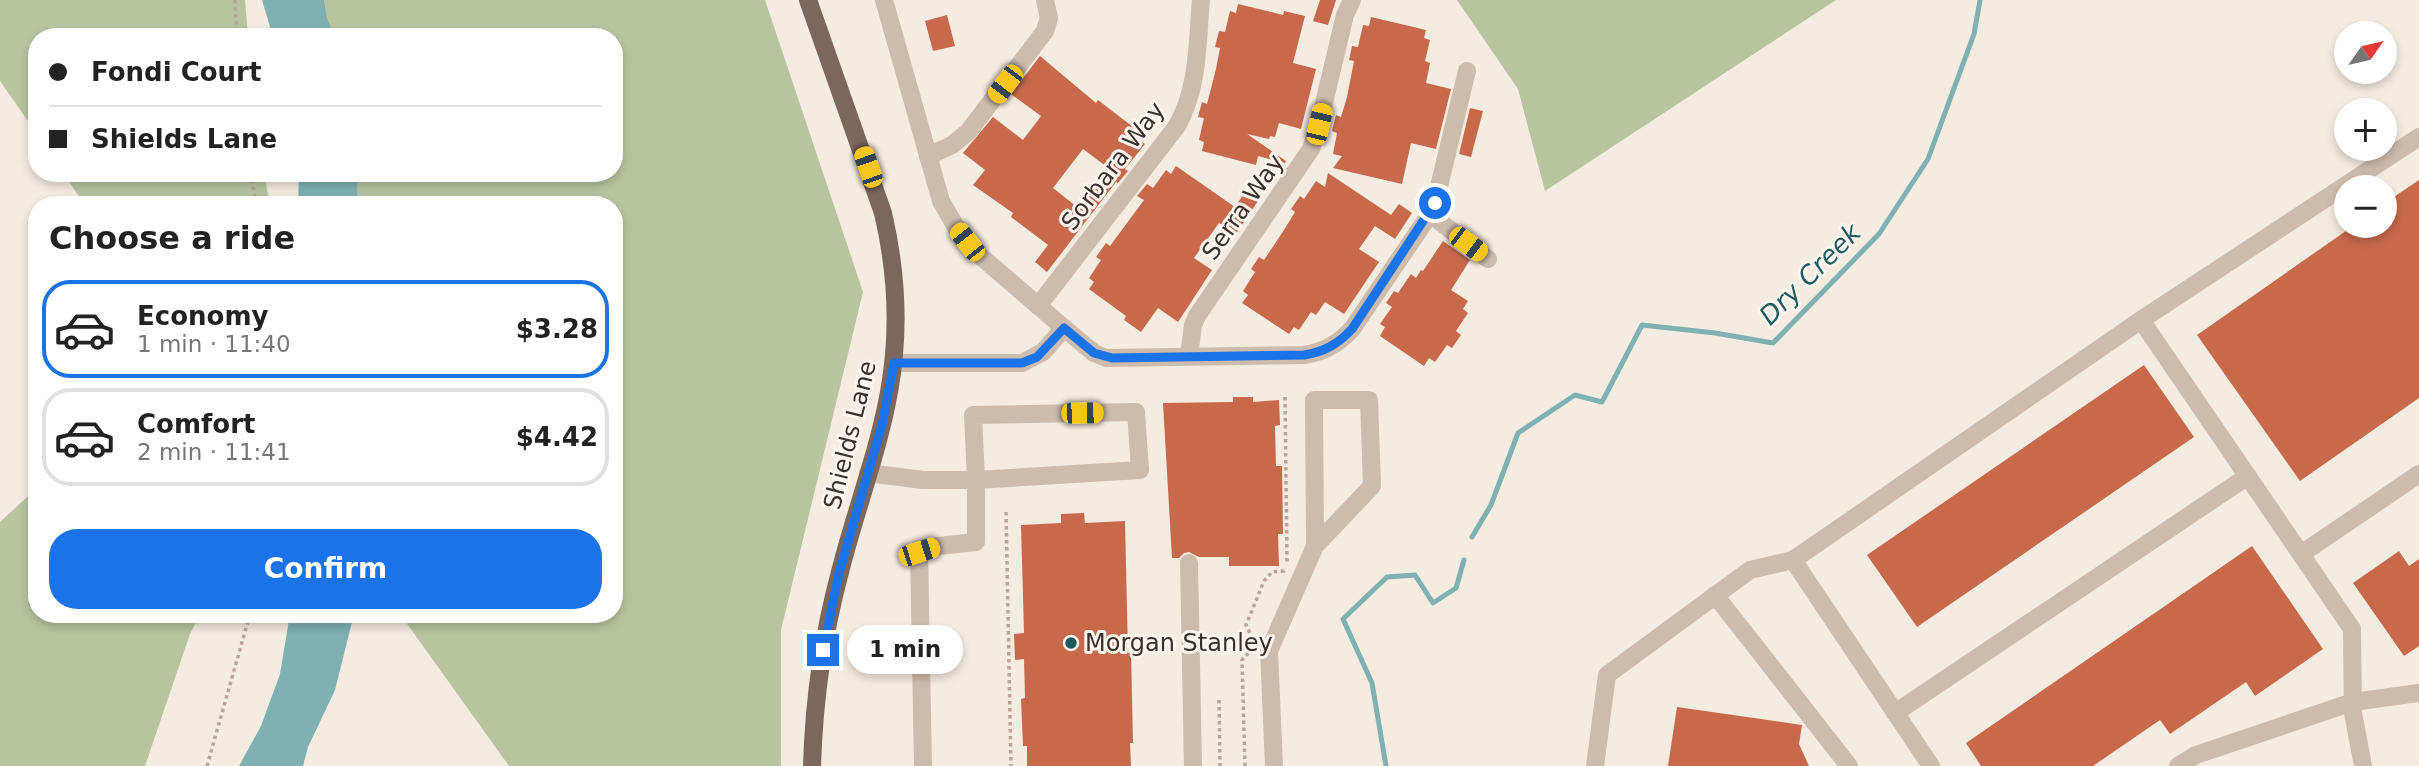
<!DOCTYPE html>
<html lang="en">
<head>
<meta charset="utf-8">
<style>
  body { margin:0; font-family:"DejaVu Sans",sans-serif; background:#f6f6f6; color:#222; height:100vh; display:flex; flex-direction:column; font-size:26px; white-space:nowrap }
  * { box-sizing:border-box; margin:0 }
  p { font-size:23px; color:#767676 }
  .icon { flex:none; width:38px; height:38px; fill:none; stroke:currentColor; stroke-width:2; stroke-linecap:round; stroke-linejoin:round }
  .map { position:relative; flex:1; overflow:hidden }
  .sheet { position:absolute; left:28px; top:196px; width:595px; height:427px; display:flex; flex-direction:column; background:#fff; border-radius:28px; box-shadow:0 4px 10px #0003 }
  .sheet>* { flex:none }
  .guide { position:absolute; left:28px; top:28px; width:595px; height:154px; border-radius:28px; box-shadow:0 4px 10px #0003; display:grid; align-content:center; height:154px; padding:0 21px; background:#fff }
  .needle { width:46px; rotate:56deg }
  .controls { position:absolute; left:2334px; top:21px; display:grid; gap:14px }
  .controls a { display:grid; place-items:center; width:63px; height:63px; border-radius:50%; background:#fff; box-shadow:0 4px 10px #0003; font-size:35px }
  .end { position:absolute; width:32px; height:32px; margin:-16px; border:9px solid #1a73e8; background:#fff; box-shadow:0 0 0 4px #fff }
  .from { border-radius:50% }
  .bubble { position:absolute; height:49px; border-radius:24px; background:#fff; box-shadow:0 4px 10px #0003; font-size:23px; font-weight:800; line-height:49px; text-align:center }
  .car { position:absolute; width:21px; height:42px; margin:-21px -10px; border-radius:9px; box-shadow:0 0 5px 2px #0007; background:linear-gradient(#f5c518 24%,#345 0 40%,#f5c518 0 76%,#345 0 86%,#f5c518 0) }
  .guide b { display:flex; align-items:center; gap:24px; height:66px; font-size:26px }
  .guide b+b { border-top:2px solid #e0e0e0 }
  .guide i { width:18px; height:18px; background:#222 }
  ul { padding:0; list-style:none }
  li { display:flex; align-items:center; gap:21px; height:98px; margin:0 14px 10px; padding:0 7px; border:4px solid #e0e0e0; border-radius:28px }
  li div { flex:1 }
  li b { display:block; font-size:26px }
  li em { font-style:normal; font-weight:800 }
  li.on { border-color:#1a73e8 }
  li>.icon { width:63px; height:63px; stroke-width:1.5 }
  h2 { padding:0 21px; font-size:32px; line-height:84px }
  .button { display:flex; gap:14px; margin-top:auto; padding:14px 21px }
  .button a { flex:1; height:80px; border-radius:28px; background:#1a73e8; color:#fff; font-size:28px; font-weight:800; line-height:80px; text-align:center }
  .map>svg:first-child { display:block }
  .green { fill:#b8c4a0 }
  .water { fill:#7fb0b2 }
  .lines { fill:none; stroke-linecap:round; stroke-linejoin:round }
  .stream { stroke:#7fb0b2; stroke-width:5 }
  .building { fill:#c8694b; fill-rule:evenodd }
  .path { stroke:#b9a596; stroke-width:3.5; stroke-dasharray:3.5 3.5; stroke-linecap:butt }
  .minor { stroke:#cdbbac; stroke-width:18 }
  .major { stroke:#7d675c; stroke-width:18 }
  .route { stroke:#1a73e8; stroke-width:9 }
  .poi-dot { fill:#1f5a5e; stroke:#fbf5ee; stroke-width:2.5 }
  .labels { text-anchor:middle; stroke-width:6; stroke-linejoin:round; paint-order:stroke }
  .street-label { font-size:24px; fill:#3b302b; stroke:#fbf5ee }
  .poi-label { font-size:24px; fill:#3b302b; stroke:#fbf5ee; text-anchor:start }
  .water-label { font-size:26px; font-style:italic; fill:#1f5a5e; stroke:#fbf5ee }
</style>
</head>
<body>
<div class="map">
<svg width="2419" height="766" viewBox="0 0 2419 766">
  <rect width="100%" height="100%" fill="#f4ebe1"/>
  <g class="green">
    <path d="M0,0H245L248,37H37V134L0,81Z"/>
    <path d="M324,0H765L863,292L781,630V766H509L400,614H614V205H358L357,173H614V37H334L327,17Z"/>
    <path d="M1457,0H1836L1545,191L1518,89Z"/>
    <path d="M63,173H264L270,205H85Z"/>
    <path d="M37,488V614H200L190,634L145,766H0V522Z"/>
  </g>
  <g class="water">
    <path d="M262,0H324L327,17L334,37H273Z"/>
    <path d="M299,173H357L358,205H298Z"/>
    <path d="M290,614H354L335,690L308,747L303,766H239L261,726L280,674Z"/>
  </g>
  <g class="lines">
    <g class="stream">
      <path d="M1472,537L1491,505L1518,433L1575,395L1602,402L1642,325L1715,333L1773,343L1879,234L1928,159L1974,34L1980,0"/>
      <path d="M1386,766L1372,683L1343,619L1387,577L1415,575L1433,603L1456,588L1464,560"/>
    </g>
  </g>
  <g class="building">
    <path d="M1320,0H1336L1328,25L1313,21Z"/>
    <path d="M1238,4L1283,15L1284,11L1305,16L1293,63L1316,69L1301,129L1279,123L1275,137L1270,136L1269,139L1247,134L1286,161L1285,163L1258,156L1256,165L1202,151L1204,142L1199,140L1204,118L1198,117L1202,102L1207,104L1216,69L1220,48L1215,47L1219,31L1225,32L1230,11L1236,13Z"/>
    <path d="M947,15L955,46L933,51L925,21Z"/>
    <path d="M1371,17L1426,30L1424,38L1430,40L1425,61L1430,63L1426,83L1451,89L1436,149L1411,143L1402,184L1333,168L1342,156L1333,154L1337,133L1332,131L1336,115L1341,117L1347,97L1354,61L1349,60L1352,46L1358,47L1363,25L1369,26Z"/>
    <path d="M1040,56L1096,103L1098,100L1146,137L1129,132L1145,144L1125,169L1128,171L1118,183L1116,182L1047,272L1035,262L1048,245L1011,217L1013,213L973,185L985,170L963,153L993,117L1023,140L1041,116L1011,94ZM1083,149L1107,167L1077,207L1053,188Z"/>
    <path d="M1470,108L1483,111L1471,157L1459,154Z"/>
    <path d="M1176,166L1235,207L1245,192L1258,201L1236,234L1219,223L1194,258L1212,270L1178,322L1158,308L1141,332L1124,320L1126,316L1089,289L1094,282L1089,278L1101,260L1096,257L1106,243L1110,246L1144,200L1137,196L1147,184L1153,188L1166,170L1171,174Z"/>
    <path d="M1328,173L1391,215L1399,204L1412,213L1395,239L1375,226L1359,249L1379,262L1344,314L1325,302L1316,315L1311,312L1299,330L1294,327L1289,334L1242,303L1248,295L1243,291L1255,272L1251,269L1259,257L1264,260L1284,230L1295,212L1291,209L1300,196L1304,199L1316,181L1325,187Z"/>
    <path d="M2419,180V398L2300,481L2197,335L2353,226H2385V203Z"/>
    <path d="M1443,241L1470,260L1451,290L1468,301L1463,309L1468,313L1456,331L1461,335L1452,348L1447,345L1435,362L1429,358L1424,366L1380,336L1385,327L1380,324L1392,307L1386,303L1394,291L1398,293L1411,274L1416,278L1421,270L1423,271Z"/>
    <path d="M2144,365L2194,437L1917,627L1867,555Z"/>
    <path d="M1233,397H1253V402L1279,400L1280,425L1275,426L1276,466H1282L1283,534H1278L1279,566H1229V557H1199L1189,552L1184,553L1179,558H1172L1163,403L1233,402Z"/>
    <path d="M1084,513L1085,523L1125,521L1128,653L1131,652L1133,743H1130L1131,766H1027V746H1023L1021,699L1025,698L1024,659L1015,660L1014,634L1024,633L1021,525L1061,523V514Z"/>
    <path d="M2252,546L2323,649L2255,696L2246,682L2170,734L2160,720L2093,766H1981L1966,743Z"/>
    <path d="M2399,551L2409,566L2419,559V646L2404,656L2353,583Z"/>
    <path d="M1677,707L1802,725L1799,744L1809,766H1668Z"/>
  </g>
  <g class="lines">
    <g class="path">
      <path d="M235,0L237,37"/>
      <path d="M250,173L257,205"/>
      <path d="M1285,397L1287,562"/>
      <path d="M1006,512L1011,766"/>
      <path d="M1253,639L1246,625L1264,581L1272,572L1284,571L1285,569"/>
      <path d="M1219,700L1220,766"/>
      <path d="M207,766L250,614"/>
      <path d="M1245,766L1242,660L1252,649"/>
    </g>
    <g class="minor">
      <path d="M884,0L941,201L957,229L978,254L1064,328L1094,353L1106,358L1304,355C1324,352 1338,344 1352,329L1430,214L1435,203L1467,71"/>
      <path d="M928,156L952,145L968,132L1045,31L1049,18L1045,0"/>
      <path d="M1430,214L1488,259"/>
      <path d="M1038,306L1177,126C1199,87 1197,43 1201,0"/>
      <path d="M2141,320L2352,629L2353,713L2363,766"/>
      <path d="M1189,356L1193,325L1197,316L1311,149L1319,124L1345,15L1352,0"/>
      <path d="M894,363H1022L1043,352L1064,328"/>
      <path d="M1136,412L1140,470L976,480L973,415Z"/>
      <path d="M868,473L923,480H976V542L938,546L919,552L923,766"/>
      <path d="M2301,554L2419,474"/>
      <path d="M1189,563L1193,766"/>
      <path d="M1715,595L1849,766"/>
      <path d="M1895,713L2248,476"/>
      <path d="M1274,766L1269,651L1315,546L1314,400H1369L1372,486L1315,546"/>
      <path d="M1595,766L1607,675L1750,570L1793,560"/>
      <path d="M1931,766L1793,560L2141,320L2419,137"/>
      <path d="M2178,766L2196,755L2353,702L2419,693"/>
    </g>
    <path class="major" d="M808,0L883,213C897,273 900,332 889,392C878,453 855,512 840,572C823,635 814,700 812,766"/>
  </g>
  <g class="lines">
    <path class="route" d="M823,650L839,573L882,425L894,363H1022L1037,357L1064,328L1094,353L1112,358L1304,355C1324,352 1338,344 1352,329L1435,203"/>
  </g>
  <circle class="poi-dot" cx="1071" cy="643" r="7"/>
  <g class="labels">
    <g class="street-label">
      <text transform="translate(1113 166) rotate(-53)" y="8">Sorbara Way</text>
      <text transform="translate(1243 207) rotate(-55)" y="8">Serra Way</text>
      <text transform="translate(850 435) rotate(-76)" y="8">Shields Lane</text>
    </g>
    <g class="poi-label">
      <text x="1085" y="651">Morgan Stanley</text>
    </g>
    <g class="water-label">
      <text transform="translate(1810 274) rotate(-45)" y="9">Dry Creek</text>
    </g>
  </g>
</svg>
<div class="controls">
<a><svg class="needle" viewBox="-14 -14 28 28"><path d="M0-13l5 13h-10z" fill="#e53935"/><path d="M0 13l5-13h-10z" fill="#767676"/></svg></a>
<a>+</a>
<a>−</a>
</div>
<i class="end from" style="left:1435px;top:203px"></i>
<i class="end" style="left:823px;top:650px"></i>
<div class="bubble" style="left:847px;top:625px;width:116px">1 min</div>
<i class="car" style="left:1005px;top:84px;rotate:217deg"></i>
<i class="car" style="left:1319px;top:124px;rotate:13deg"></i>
<i class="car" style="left:868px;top:167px;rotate:341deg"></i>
<i class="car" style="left:967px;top:242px;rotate:322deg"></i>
<i class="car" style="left:1468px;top:244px;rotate:127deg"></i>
<i class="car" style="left:1082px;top:413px;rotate:89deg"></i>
<i class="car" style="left:919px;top:552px;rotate:72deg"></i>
<div class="guide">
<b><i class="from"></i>Fondi Court</b>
<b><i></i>Shields Lane</b>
</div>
<section class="sheet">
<h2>Choose a ride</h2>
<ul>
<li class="on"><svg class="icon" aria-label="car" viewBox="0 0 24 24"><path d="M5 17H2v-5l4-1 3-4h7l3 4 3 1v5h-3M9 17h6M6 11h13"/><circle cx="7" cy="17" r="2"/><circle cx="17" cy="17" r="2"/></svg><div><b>Economy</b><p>1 min · 11:40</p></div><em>$3.28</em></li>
<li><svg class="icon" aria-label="car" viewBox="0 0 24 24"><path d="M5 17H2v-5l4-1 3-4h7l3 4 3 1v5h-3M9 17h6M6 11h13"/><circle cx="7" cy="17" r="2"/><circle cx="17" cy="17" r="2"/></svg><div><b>Comfort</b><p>2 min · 11:41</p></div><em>$4.42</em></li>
</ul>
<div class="button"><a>Confirm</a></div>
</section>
</div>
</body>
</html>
